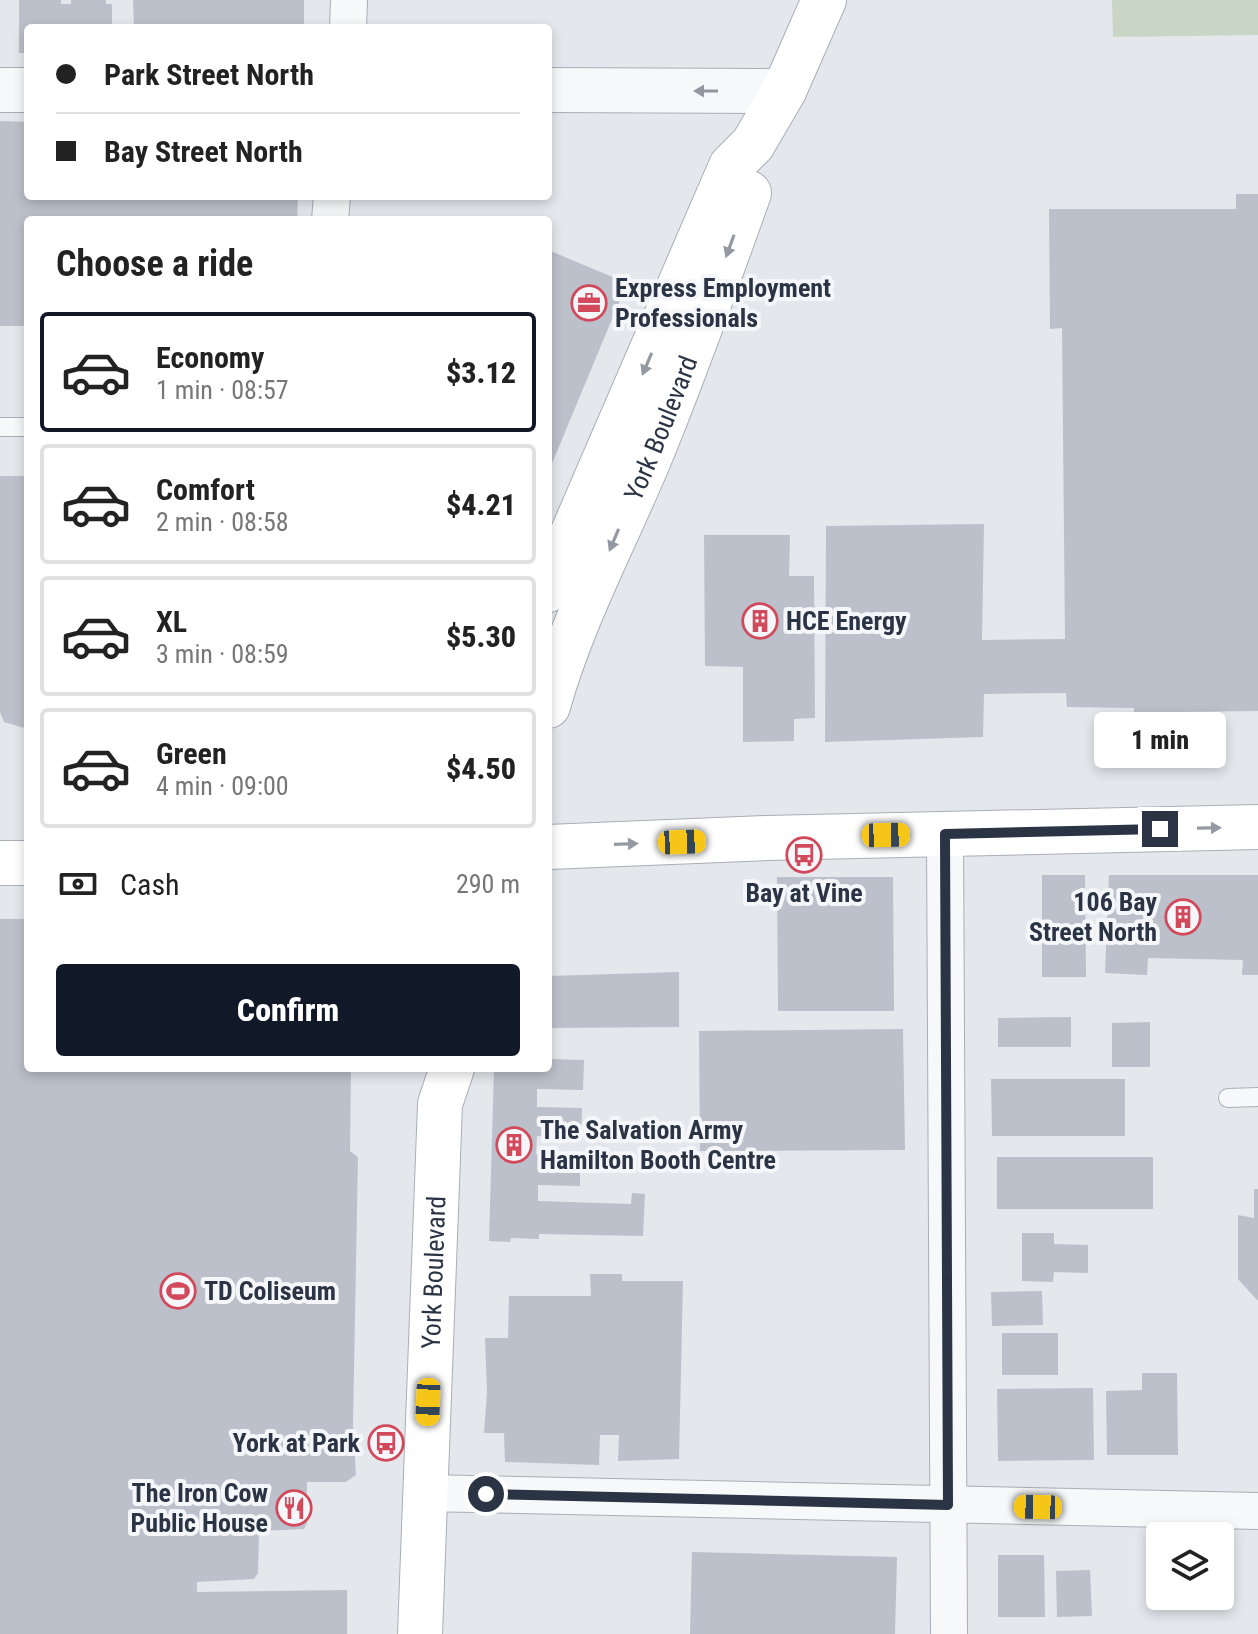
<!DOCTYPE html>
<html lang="en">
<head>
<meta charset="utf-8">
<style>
  body { margin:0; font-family:"Roboto Condensed",sans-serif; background:#f6f6f6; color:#222; height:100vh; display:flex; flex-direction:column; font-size:30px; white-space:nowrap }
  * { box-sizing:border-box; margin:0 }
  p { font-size:26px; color:#767676 }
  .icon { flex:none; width:44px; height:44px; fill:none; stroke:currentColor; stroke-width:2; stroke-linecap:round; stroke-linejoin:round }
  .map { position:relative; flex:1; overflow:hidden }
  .panel { position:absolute; left:24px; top:216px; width:528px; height:856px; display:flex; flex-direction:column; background:#fff; border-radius:8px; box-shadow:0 4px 12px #0003 }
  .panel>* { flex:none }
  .guide { position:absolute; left:24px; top:24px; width:528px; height:176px; border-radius:8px; box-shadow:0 4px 12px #0003; display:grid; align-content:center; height:176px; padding:0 32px; background:#fff }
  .controls { position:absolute; left:1146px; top:1522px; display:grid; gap:16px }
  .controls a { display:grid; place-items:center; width:88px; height:88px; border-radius:8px; background:#fff; box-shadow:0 4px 12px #0003; font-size:40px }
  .end { position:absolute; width:36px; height:36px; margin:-18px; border:10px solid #2b3445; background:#fff; box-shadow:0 0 0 4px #fff }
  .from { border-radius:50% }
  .bubble { position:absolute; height:56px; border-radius:8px; background:#fff; box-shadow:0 4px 12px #0003; font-size:26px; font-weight:800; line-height:56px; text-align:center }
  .car { position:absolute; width:24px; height:48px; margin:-24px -12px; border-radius:10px; box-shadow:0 0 6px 2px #0007; background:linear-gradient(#f5c518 24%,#345 0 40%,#f5c518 0 76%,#345 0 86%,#f5c518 0) }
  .guide b { display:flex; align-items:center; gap:28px; height:76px; font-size:30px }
  .guide b+b { border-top:2px solid #e0e0e0 }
  .guide i { width:20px; height:20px; background:#222 }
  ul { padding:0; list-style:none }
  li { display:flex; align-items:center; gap:24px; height:120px; margin:0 16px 12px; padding:0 16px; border:4px solid #e0e0e0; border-radius:8px }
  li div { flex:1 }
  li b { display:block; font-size:30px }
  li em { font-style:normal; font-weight:800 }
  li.active { border-color:#111827 }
  li>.icon { width:72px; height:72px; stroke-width:1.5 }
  h2 { padding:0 32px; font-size:36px; line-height:96px }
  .pay { display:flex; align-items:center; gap:20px; height:88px; padding:0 32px; font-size:30px }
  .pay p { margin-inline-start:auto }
  .primary-button { display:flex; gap:16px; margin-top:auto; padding:16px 32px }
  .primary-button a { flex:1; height:92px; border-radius:8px; background:#111827; color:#fff; font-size:32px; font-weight:800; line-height:92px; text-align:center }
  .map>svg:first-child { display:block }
  .green { fill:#c9d6c5 }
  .building { fill:#bbc0ca }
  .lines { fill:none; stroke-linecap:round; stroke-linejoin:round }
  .service-casing { stroke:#a9aeb7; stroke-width:20 }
  .minor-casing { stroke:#a9aeb7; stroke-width:38 }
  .tertiary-casing { stroke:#a9aeb7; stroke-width:46 }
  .secondary-casing { stroke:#a9aeb7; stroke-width:46 }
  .service { stroke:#f7f8fa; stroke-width:18 }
  .minor { stroke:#f7f8fa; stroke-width:36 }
  .tertiary { stroke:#f7f8fa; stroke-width:44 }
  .secondary { stroke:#fff; stroke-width:44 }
  .oneway { fill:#9196a0 }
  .oneway2 { fill:#959aa2 }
  .route { stroke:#2b3445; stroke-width:10 }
  .labels { text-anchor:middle; stroke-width:8; stroke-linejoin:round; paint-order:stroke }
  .poi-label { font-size:26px; font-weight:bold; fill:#2b3445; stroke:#f4f6f9; text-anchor:start }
  .street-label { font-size:26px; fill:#2b3445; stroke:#f4f6f9 }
</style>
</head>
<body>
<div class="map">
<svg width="1258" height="1634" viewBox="0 0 1258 1634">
  <rect width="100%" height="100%" fill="#e4e7ec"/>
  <path class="green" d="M1112,0H1258V35L1113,37Z"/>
  <g class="building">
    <path d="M19,0H61V4H71V0H106V4H112V28H28V53H19Z"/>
    <path d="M133,0H304V25L276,26V28H134Z"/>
    <path d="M0,121L28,122V196H298L297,220H28L26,326H0Z"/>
    <path d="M1236,194H1258V711L1177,712L1175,719L1181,727L1177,735L1133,737L1126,733L1124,727L1126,722L1134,718V708L1067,707L1066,693L984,694L983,737L825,742L826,526L984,524L982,640L1065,639L1062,328L1050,329L1049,209H1236Z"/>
    <path d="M548,250L627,283L548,473Z"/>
    <path d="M0,476H28V729L4,722L0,712Z"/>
    <path d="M704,535H790L789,576H814L815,718L794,719V741L743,742V667L705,666Z"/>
    <path d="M1042,875H1085L1086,977H1042Z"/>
    <path d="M1109,875H1258V975H1242L1243,960L1148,958L1147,975L1105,973Z"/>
    <path d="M777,877H893L894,1011H778Z"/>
    <path d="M0,919H28V1068H351L350,1151L358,1157L353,1424L356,1475L346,1482H307V1523L304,1529L259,1531L258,1573L254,1579L197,1582V1592L347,1590V1634H0Z"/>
    <path d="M679,972V1027L548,1028V976Z"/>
    <path d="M1071,1017V1047H998V1018Z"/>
    <path d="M1150,1022V1067H1112V1023Z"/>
    <path d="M903,1029L905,1150L700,1151L699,1031Z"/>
    <path d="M548,1059L584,1060L583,1090L537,1089V1107L582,1108L581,1138L537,1136L536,1154L580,1155V1186L538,1185V1201L631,1204L632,1193L645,1194L643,1236L539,1234V1239L511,1238L510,1242L489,1241L494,1068H548Z"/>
    <path d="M991,1079H1125V1136H992Z"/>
    <rect x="997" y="1157" width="156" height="52"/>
    <path d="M1254,1189H1258V1301L1238,1279V1215L1254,1218Z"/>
    <path d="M1022,1233H1054V1244L1088,1245V1273L1054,1272L1053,1282L1022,1281Z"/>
    <path d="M590,1274H622V1281H683L679,1459L618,1461L619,1435H600L599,1465L505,1462L504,1433H484L487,1392L485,1338H508L509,1296H591Z"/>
    <path d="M1042,1291L1043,1325L992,1326L991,1292Z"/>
    <rect x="1002" y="1333" width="56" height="42"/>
    <path d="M1142,1373H1177L1178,1455H1107L1106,1391L1142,1390Z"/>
    <path d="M1093,1388L1094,1460L998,1461L997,1389Z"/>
    <path d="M692,1552L897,1557L895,1634H690Z"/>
    <path d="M998,1555H1044L1045,1617H998Z"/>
    <path d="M1090,1570L1092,1616L1057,1617L1056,1571Z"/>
  </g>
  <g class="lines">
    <defs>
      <g id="service">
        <path d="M0,427H28"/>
        <path d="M1228,1098L1258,1097"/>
      </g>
      <g id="minor">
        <path d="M348,28L349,0"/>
        <path d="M330,220L332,196"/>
        <path d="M945,834L949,1634"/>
        <path d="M424,1493L1258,1511"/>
      </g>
      <g id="tertiary">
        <path d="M0,90H28"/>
        <path d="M548,90L784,91"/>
      </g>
      <g id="secondary">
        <path d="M548,590L731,166L753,144L784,91L824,0"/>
        <path id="s1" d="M548,706C572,620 616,539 650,457C686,370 717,282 749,193"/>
        <path d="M548,847L767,838L1258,827"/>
        <path d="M0,863H28"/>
        <path id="s2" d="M420,1634L440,1104L452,1068"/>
      </g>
    </defs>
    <use href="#service" class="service-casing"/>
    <use href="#minor" class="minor-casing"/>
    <use href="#tertiary" class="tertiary-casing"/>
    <use href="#secondary" class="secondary-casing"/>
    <use href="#service" class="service"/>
    <use href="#minor" class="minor"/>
    <use href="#tertiary" class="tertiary"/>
    <use href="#secondary" class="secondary"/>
  </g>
  <defs><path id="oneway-solid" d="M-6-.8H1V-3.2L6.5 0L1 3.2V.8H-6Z" transform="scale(2)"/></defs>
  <use class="oneway" href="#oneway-solid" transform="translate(706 91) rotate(-180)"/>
  <g class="oneway2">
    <use href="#oneway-solid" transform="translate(730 246) rotate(110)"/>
    <use href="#oneway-solid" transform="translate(647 364) rotate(113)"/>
    <use href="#oneway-solid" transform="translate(614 540) rotate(113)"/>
    <use href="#oneway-solid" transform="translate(1209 828) rotate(-1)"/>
    <use href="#oneway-solid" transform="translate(626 844) rotate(-2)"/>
  </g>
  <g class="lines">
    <path class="route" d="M486,1494L948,1505L945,834L1160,829"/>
  </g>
  <defs>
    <symbol id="office-ring" viewBox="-11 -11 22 22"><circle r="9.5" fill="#f4f6f9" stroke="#d1495b" stroke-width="1.5"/><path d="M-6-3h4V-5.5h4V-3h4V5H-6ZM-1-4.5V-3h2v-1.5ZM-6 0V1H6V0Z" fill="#d1495b"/></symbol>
    <symbol id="building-ring" viewBox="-11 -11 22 22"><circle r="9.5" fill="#f4f6f9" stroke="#d1495b" stroke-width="1.5"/><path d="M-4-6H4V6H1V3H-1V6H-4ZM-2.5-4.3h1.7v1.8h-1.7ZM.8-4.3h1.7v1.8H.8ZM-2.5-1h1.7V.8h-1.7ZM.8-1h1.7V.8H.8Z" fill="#d1495b"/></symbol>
    <symbol id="bus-ring" viewBox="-11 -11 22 22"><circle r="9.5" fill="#f4f6f9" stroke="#d1495b" stroke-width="1.5"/><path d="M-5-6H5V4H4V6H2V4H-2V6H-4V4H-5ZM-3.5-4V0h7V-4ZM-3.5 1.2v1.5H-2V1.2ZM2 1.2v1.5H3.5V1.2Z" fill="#d1495b"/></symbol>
    <symbol id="stadium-ring" viewBox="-11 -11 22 22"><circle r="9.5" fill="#f4f6f9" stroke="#d1495b" stroke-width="1.5"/><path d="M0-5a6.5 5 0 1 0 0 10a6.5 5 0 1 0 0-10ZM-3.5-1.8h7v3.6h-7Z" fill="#d1495b"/></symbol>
    <symbol id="restaurant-ring" viewBox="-11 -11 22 22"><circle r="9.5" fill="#f4f6f9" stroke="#d1495b" stroke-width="1.5"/><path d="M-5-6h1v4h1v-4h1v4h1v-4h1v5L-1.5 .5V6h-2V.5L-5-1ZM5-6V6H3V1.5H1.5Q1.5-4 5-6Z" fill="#d1495b"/></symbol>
  </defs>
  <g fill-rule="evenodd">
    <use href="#office-ring" x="569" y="283" width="40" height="40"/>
    <use href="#building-ring" x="740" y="601" width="40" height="40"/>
    <use href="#bus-ring" x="784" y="835" width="40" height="40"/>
    <use href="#building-ring" x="1163" y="897" width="40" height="40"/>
    <use href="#building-ring" x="494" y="1125" width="40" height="40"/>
    <use href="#stadium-ring" x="158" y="1271" width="40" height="40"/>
    <use href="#bus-ring" x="366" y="1423" width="40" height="40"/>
    <use href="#restaurant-ring" x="274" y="1488" width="40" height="40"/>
  </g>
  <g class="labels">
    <g class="poi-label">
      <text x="615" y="297">Express Employment<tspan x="615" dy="30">Professionals</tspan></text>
      <text x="786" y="630">HCE Energy</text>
      <text x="804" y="902" text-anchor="middle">Bay at Vine</text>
      <text x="1157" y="911" text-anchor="end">106 Bay<tspan x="1157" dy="30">Street North</tspan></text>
      <text x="540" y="1139">The Salvation Army<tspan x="540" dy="30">Hamilton Booth Centre</tspan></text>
      <text x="204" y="1300">TD Coliseum</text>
      <text x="360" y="1452" text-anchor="end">York at Park</text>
      <text x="268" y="1502" text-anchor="end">The Iron Cow<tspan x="268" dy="30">Public House</tspan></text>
    </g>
    <g class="street-label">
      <text dy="9" stroke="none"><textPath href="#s1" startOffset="300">York Boulevard</textPath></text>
      <text dy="9" stroke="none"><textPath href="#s2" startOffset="362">York Boulevard</textPath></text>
    </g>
  </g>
</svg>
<div class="controls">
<a><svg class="icon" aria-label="layers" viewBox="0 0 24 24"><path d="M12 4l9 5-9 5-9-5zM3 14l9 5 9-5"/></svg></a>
</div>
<i class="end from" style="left:486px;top:1494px"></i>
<i class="end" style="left:1160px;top:829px"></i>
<div class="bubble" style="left:1094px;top:712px;width:132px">1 min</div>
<i class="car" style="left:886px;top:835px;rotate:89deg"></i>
<i class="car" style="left:682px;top:842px;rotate:88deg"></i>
<i class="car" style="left:428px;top:1402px;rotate:182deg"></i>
<i class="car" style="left:1038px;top:1507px;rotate:271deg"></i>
<div class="guide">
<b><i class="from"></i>Park Street North</b>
<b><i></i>Bay Street North</b>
</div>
<section class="panel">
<h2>Choose a ride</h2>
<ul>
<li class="active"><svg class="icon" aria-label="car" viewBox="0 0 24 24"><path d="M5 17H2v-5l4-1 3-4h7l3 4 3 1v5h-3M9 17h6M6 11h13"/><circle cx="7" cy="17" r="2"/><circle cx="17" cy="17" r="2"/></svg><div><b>Economy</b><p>1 min · 08:57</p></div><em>$3.12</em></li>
<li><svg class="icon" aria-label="car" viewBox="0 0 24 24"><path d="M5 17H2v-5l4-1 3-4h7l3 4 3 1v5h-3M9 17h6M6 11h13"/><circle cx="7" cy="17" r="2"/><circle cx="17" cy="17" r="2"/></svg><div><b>Comfort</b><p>2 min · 08:58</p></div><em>$4.21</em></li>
<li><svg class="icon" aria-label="car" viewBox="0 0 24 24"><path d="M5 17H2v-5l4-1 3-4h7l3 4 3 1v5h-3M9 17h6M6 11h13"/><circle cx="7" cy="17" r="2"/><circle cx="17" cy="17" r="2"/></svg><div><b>XL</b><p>3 min · 08:59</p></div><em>$5.30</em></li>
<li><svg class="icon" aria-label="car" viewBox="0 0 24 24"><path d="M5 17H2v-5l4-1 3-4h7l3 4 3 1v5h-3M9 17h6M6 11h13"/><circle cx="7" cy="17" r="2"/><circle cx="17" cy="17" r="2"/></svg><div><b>Green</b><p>4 min · 09:00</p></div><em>$4.50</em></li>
</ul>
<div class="pay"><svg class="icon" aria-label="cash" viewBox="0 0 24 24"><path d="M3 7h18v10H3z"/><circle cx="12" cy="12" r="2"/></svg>Cash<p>290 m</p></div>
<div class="primary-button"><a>Confirm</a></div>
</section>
</div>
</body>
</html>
